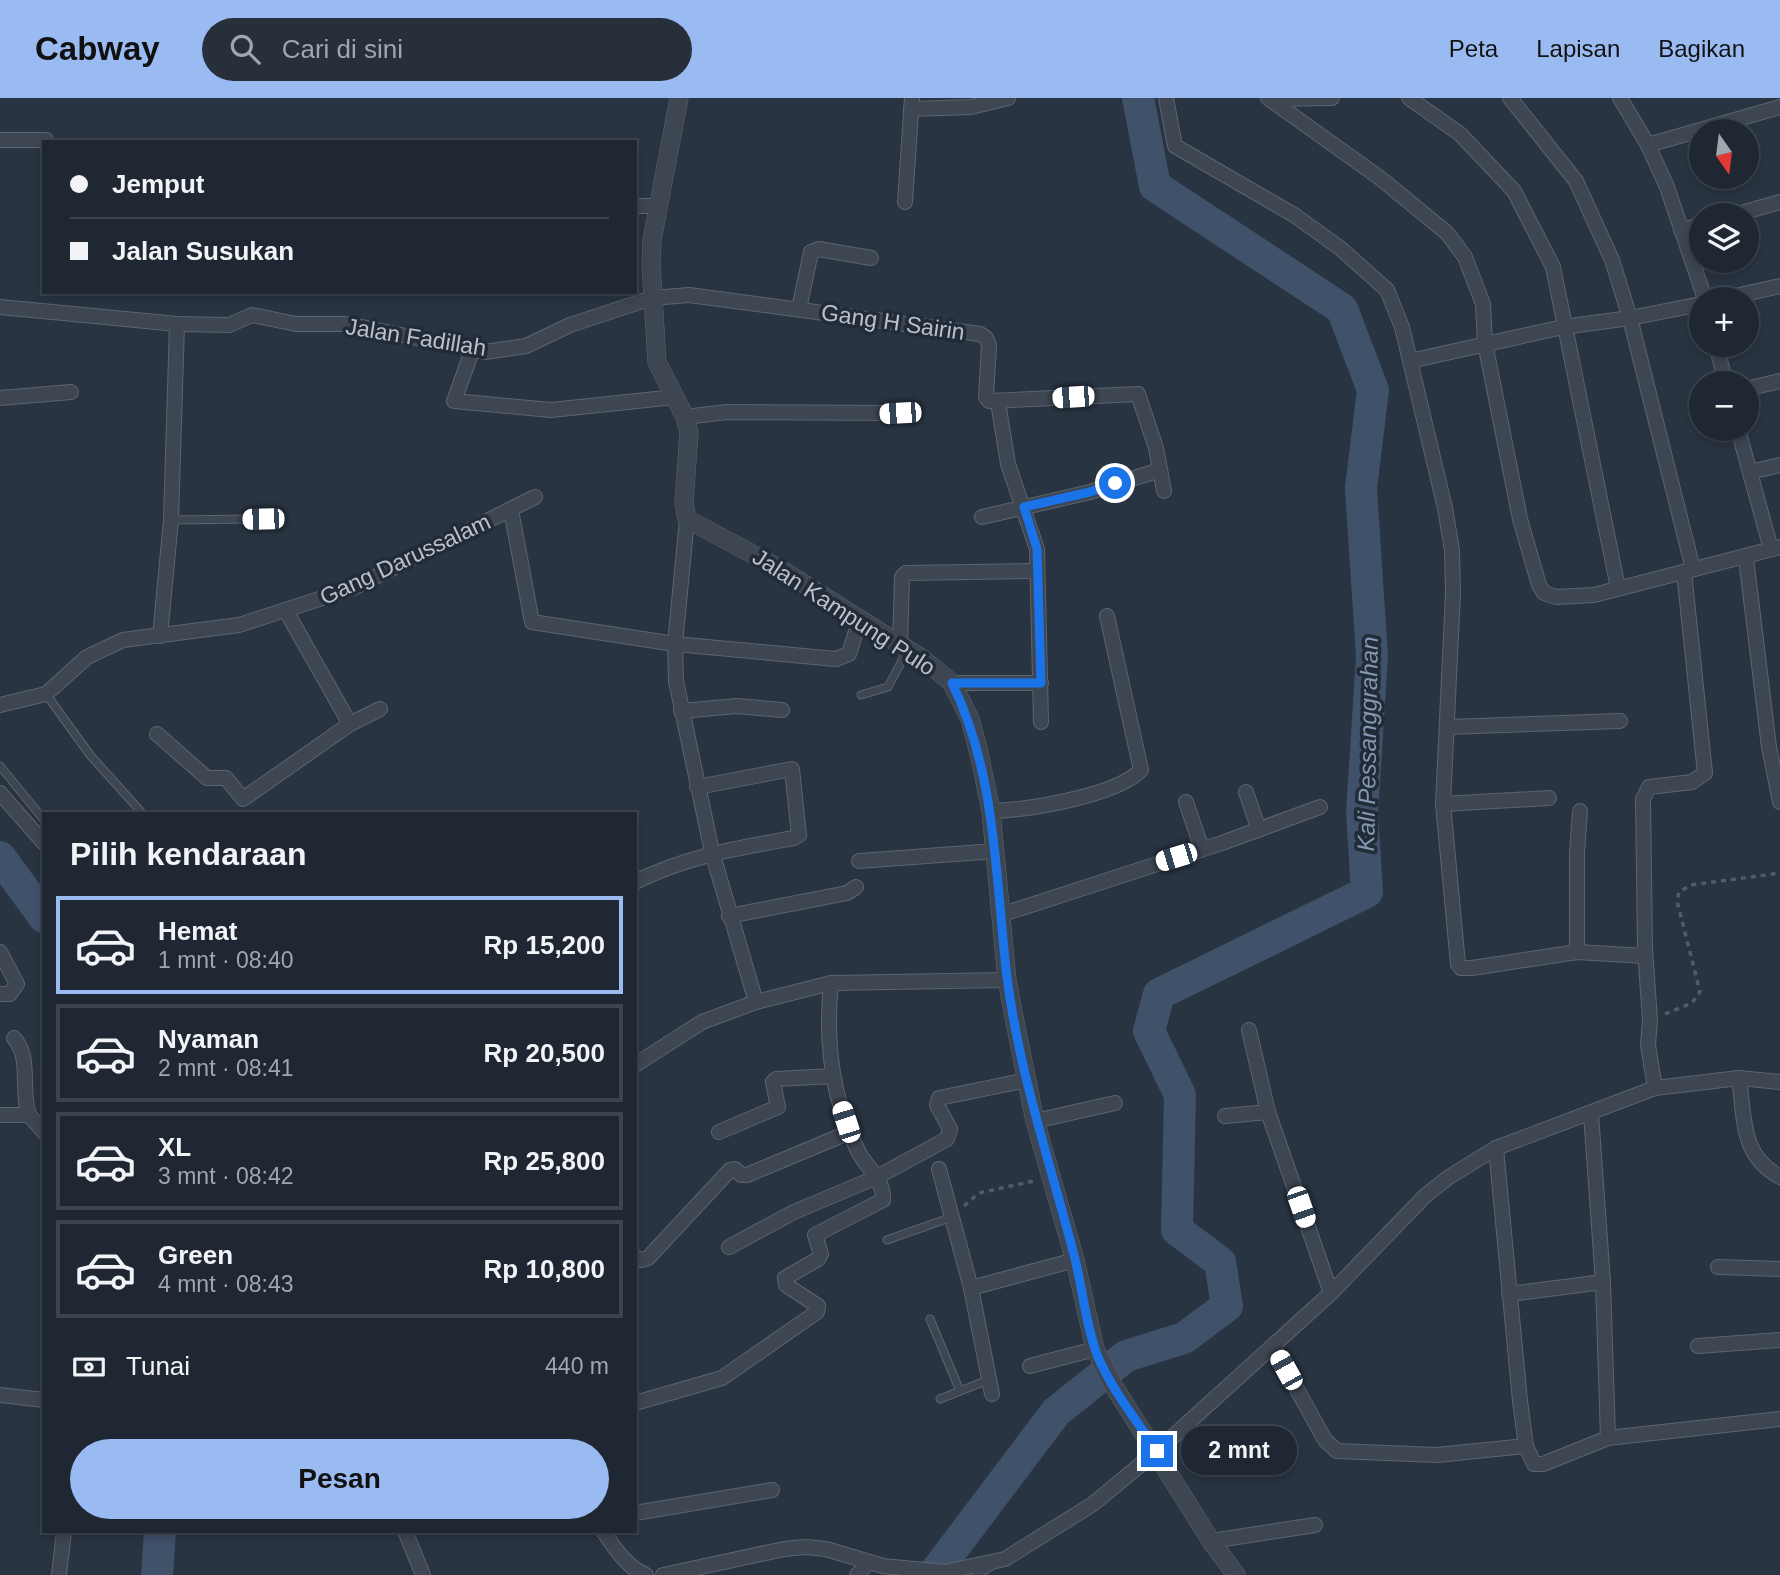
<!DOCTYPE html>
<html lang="id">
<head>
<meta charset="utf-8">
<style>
  body { margin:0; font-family:Arial,sans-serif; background:#272f3a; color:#f1f3f6; height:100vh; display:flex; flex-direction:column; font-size:26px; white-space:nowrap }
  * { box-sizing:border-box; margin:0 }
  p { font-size:23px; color:#a1a5ac }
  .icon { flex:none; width:38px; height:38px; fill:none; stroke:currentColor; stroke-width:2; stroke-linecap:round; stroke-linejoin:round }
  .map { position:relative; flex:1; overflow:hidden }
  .drawer { position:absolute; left:42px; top:714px; width:595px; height:721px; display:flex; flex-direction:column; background:#1f2732; border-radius:0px; box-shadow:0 4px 10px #0003,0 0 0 2px #3c444d }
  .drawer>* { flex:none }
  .banner { position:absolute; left:42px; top:42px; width:595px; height:154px; border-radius:0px; box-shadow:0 4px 10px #0003,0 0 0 2px #3c444d; display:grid; align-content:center; height:154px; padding:0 28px; background:#1f2732 }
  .needle { width:46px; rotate:166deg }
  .buttons { position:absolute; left:1689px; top:21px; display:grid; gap:14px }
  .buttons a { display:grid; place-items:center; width:70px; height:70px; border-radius:50%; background:#1f2732; box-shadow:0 4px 10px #0003,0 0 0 2px #3c444d; font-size:35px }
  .end { position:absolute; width:32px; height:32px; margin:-16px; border:9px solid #1a73e8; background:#fff; box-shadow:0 0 0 4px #fff }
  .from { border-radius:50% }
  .bubble { position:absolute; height:49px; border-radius:24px; background:#1f2732; box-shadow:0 4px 10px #0003,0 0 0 2px #3c444d; font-size:23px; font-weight:800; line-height:49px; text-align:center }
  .car { position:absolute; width:21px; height:42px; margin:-21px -10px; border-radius:9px; box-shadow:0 0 5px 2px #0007; background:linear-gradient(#fff 24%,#345 0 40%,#fff 0 76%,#345 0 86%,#fff 0) }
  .banner b { display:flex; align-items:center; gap:24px; height:66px; font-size:26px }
  .banner b+b { border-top:2px solid #3c444d }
  .banner i { width:18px; height:18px; background:#f1f3f6 }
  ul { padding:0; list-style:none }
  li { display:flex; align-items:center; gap:21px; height:98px; margin:0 14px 10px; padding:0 14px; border:4px solid #3c444d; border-radius:0px }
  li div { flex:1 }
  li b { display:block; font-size:26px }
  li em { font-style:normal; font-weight:800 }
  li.on { border-color:#9abbf2 }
  li>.icon { width:63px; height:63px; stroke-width:1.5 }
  h2 { padding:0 28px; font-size:32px; line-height:84px }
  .pay { display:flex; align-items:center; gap:18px; height:77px; padding:0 28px; font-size:26px }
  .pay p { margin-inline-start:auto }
  .cta { display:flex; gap:14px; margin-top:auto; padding:14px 28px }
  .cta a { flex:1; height:80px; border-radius:42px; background:#9abbf2; color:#111; font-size:28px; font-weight:800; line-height:80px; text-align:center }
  header { display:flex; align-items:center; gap:42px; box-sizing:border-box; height:98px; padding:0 35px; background:#9abbf2; color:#111 }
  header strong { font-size:33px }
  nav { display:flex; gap:38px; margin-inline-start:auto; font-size:24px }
  .search { width:490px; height:63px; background:#272f3a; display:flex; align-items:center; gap:18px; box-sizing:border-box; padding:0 24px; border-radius:38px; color:#a1a5ac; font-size:26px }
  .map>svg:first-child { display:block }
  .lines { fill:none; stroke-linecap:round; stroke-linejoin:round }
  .river { stroke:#40516a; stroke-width:32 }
  .service-casing { stroke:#5c646f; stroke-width:9 }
  .minor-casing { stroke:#5c646f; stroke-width:16 }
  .tertiary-casing { stroke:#5c646f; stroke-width:19 }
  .path { stroke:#4c5f62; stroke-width:3.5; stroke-dasharray:5 5; stroke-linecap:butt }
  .service { stroke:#3e4652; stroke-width:7 }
  .minor { stroke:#3e4652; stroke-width:14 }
  .tertiary { stroke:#3e4652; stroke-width:18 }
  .route { stroke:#1a73e8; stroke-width:9 }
  .labels { text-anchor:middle; stroke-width:7; stroke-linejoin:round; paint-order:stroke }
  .street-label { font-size:23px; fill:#bbc1cc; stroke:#222b38 }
  .water-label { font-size:24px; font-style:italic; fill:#8597b1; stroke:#222b38 }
</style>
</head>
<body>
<header>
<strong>Cabway</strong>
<div class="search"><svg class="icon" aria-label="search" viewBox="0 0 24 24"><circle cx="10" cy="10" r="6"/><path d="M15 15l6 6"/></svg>Cari di sini</div>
<nav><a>Peta</a><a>Lapisan</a><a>Bagikan</a></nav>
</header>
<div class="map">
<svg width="1780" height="1477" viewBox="0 0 1780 1477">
  <rect width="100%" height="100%" fill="#293442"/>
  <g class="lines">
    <g class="river">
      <path d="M0,759L44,819"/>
      <path d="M157,1477L160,1433"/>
      <path d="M933,1477L1056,1314L1126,1258L1184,1240L1227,1208L1220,1164L1177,1132L1180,997L1149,933L1159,896L1367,794L1362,714L1372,559L1361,390L1373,292L1342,211L1155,88L1138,0"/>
    </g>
    <defs>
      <g id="service">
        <path d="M171,422L263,421"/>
        <path d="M46,596L90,657L143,716"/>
        <path d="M861,597L888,589L907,553"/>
        <path d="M0,668L44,722"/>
        <path d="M887,1142L952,1119"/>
        <path d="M930,1221L960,1293"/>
        <path d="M940,1301L988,1282"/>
        <path d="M977,1477L992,1468"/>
      </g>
      <g id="minor">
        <path d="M1166,0L1175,48L1294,117L1340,150L1387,192L1402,229L1445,410L1452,452L1453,495L1443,706L1458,866L1461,870H1472L1577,854L1645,858"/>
        <path d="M1268,0L1380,80L1447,135L1465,159L1483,206L1485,245L1520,421L1539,487L1544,495L1556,499L1594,497L1780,449"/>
        <path d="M1409,0L1460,36L1514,93L1553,169L1618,490"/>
        <path d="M1510,0L1576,83L1612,162L1630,220L1693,471"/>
        <path d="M1620,0L1648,47L1667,89L1705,201"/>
        <path d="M1271,1L1332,0"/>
        <path d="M911,11L971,9L1008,0"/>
        <path d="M0,42H46"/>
        <path d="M1648,47L1780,9"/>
        <path d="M905,104L912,0"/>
        <path d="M635,108H659"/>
        <path d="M1734,117L1780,104"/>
        <path d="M1681,132L1701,127"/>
        <path d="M1721,201L1780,188"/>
        <path d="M0,209L177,226L171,422L160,538"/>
        <path d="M799,211L811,154L819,151L871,160"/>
        <path d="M177,226L229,227L252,217L296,226H347L485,254L526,248L570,227L652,200L689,197L980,236L986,240L989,247L986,299L989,303L1138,296L1156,350L1164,393"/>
        <path d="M1716,247L1726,285"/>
        <path d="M472,253L454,303L551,312L675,299"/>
        <path d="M1410,263L1563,229L1630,220L1701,206"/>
        <path d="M1746,291L1780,283"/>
        <path d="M0,300L71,294"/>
        <path d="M998,304L1008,366L1037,451L1041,624"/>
        <path d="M685,319L727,314L900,315"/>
        <path d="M1738,331L1771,451"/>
        <path d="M1750,374L1780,367"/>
        <path d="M511,412L532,524L675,546L836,561L849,556L860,521"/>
        <path d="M982,419L1090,394L1160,372"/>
        <path d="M687,421L675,546L676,583L712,754L756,904"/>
        <path d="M1746,460L1769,649L1780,704"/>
        <path d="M900,548L902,479L906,475L1037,473"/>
        <path d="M952,585H1041"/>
        <path d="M0,607L46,596L87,559L123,542L239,527L353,490L535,399"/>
        <path d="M681,613L737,608L782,612"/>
        <path d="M350,626L380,611"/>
        <path d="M1448,629L1620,623"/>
        <path d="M157,636L207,680H226L243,701L350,626L286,513"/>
        <path d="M1246,694L1259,732"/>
        <path d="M0,695L44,745"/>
        <path d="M1186,704L1202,751"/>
        <path d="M1443,706L1549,700"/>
        <path d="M991,713C1028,712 1116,698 1141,672L1107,518"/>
        <path d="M859,763L995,753"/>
        <path d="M635,784C687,758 738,750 794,740L799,737L792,671L697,689"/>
        <path d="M1000,817L1222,745L1320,709"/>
        <path d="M729,818L847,795L856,789"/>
        <path d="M0,854L17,886L10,896H0"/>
        <path d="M1577,854V755L1580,713"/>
        <path d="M1249,932L1268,1014L1331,1195"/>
        <path d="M14,940C32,961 20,991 29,1017"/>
        <path d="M635,967L702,924L756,904L831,885L1007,882"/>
        <path d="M1739,980C1745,1021 1740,1057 1780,1079"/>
        <path d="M1655,990L1648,947L1650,922L1645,851L1643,701L1649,689L1692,684L1705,675L1684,474"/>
        <path d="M1591,1016L1603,1184L1608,1340L1780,1321"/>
        <path d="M0,1017H29L44,1034"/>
        <path d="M1225,1018L1268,1014"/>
        <path d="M1035,1023L1115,1005"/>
        <path d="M719,1034L778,1009L773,984L776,981L833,978"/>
        <path d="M1496,1050L1520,1303L1526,1348L1534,1366H1543L1608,1340"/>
        <path d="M939,1071L971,1190L1075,1162"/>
        <path d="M729,1149L794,1114L877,1079L947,1041L950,1031L937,1007L939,1000L1027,982"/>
        <path d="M635,1159L641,1162L648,1160L730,1072L735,1071L741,1077H747L850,1034"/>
        <path d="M1718,1169L1780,1171"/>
        <path d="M971,1190L992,1296"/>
        <path d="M1509,1196L1603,1184"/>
        <path d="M1273,1248L1325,1342L1337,1353L1437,1357L1526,1348"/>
        <path d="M1698,1248L1780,1242"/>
        <path d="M1030,1268L1095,1251"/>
        <path d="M0,1297L44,1302"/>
        <path d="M635,1305L722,1280L817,1214L818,1208L786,1187L785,1180L818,1161L821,1156L815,1137L883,1102C884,1082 868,1071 859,1055C832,1002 825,943 831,885"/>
        <path d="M635,1415L772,1392"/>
        <path d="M405,1433L423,1477"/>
        <path d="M603,1433C615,1450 626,1469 646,1477"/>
        <path d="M1211,1443L1315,1427"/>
        <path d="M59,1477L64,1433"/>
        <path d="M663,1477L784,1451L806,1449L826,1451L883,1468L944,1474L1005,1461L1093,1406L1157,1353L1331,1195L1426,1097L1449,1079L1496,1050L1655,990L1739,980L1780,984"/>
        <path d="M857,1477L869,1464"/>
      </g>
      <path id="tertiary" d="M679,0L652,142L651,166L657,264L685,319L689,335L684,405L687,421L782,472L923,561L952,585L970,621L979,655L991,713L1007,882L1014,919L1035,1023L1075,1162L1095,1251L1113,1287L1211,1443L1236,1477"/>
    </defs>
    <use href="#service" class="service-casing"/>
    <use href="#minor" class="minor-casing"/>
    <use href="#tertiary" class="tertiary-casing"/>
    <g class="path">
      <path d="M1665,916L1692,905L1700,894L1677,803L1679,794L1691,787L1780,775"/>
      <path d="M964,1108L979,1095L1034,1083"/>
    </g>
    <use href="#service" class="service"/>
    <use href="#minor" class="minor"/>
    <use href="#tertiary" class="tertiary"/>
  </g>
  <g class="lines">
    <path class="route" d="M1115,385L1090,394L1024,409L1037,451L1041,585H952C997,677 995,779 1007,879C1019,975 1051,1067 1075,1161C1083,1193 1086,1229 1098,1259C1112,1292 1137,1323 1157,1353"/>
  </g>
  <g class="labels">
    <g class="street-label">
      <text transform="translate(893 224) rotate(8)" y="8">Gang H Sairin</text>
      <text transform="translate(416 239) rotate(9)" y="8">Jalan Fadillah</text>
      <text transform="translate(405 461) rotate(-25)" y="8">Gang Darussalam</text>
      <text transform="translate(844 514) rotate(33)" y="8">Jalan Kampung Pulo</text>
    </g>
    <g class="water-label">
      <text transform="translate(1368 646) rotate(-89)" y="8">Kali Pessanggrahan</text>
    </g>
  </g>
</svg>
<div class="buttons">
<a><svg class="needle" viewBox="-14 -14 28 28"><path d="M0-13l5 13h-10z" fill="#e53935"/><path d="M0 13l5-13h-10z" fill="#a1a5ac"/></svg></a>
<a><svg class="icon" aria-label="layers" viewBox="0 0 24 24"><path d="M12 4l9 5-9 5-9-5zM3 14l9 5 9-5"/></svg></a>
<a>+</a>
<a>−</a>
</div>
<i class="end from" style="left:1115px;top:385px"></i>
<i class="end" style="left:1157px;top:1353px"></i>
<div class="bubble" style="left:1181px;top:1328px;width:116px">2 mnt</div>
<i class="car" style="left:1073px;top:299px;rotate:266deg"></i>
<i class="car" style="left:900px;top:315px;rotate:267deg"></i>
<i class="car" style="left:263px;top:421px;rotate:269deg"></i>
<i class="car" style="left:1176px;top:759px;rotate:253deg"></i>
<i class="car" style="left:846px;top:1024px;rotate:342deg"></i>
<i class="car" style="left:1301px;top:1109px;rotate:161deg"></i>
<i class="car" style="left:1286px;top:1272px;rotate:331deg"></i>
<div class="banner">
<b><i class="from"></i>Jemput</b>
<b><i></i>Jalan Susukan</b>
</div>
<section class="drawer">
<h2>Pilih kendaraan</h2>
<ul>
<li class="on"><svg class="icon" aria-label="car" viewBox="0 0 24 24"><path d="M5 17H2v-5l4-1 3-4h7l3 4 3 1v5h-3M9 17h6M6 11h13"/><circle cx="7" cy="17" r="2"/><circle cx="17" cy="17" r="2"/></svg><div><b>Hemat</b><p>1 mnt · 08:40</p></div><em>Rp 15,200</em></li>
<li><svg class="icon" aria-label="car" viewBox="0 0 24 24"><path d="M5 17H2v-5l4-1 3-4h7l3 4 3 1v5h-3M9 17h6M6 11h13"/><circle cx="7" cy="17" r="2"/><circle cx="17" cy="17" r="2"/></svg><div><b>Nyaman</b><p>2 mnt · 08:41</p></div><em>Rp 20,500</em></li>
<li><svg class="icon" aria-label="car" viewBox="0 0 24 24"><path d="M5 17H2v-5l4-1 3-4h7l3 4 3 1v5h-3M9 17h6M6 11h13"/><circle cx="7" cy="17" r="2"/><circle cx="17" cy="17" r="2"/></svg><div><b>XL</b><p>3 mnt · 08:42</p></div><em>Rp 25,800</em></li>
<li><svg class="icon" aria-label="car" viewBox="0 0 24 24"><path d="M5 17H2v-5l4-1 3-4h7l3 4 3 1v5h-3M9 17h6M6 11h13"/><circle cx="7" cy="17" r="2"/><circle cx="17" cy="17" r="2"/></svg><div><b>Green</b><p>4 mnt · 08:43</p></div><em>Rp 10,800</em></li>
</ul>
<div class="pay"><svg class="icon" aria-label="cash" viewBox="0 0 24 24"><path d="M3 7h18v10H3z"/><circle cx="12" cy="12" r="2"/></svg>Tunai<p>440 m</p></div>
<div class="cta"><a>Pesan</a></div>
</section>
</div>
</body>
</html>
